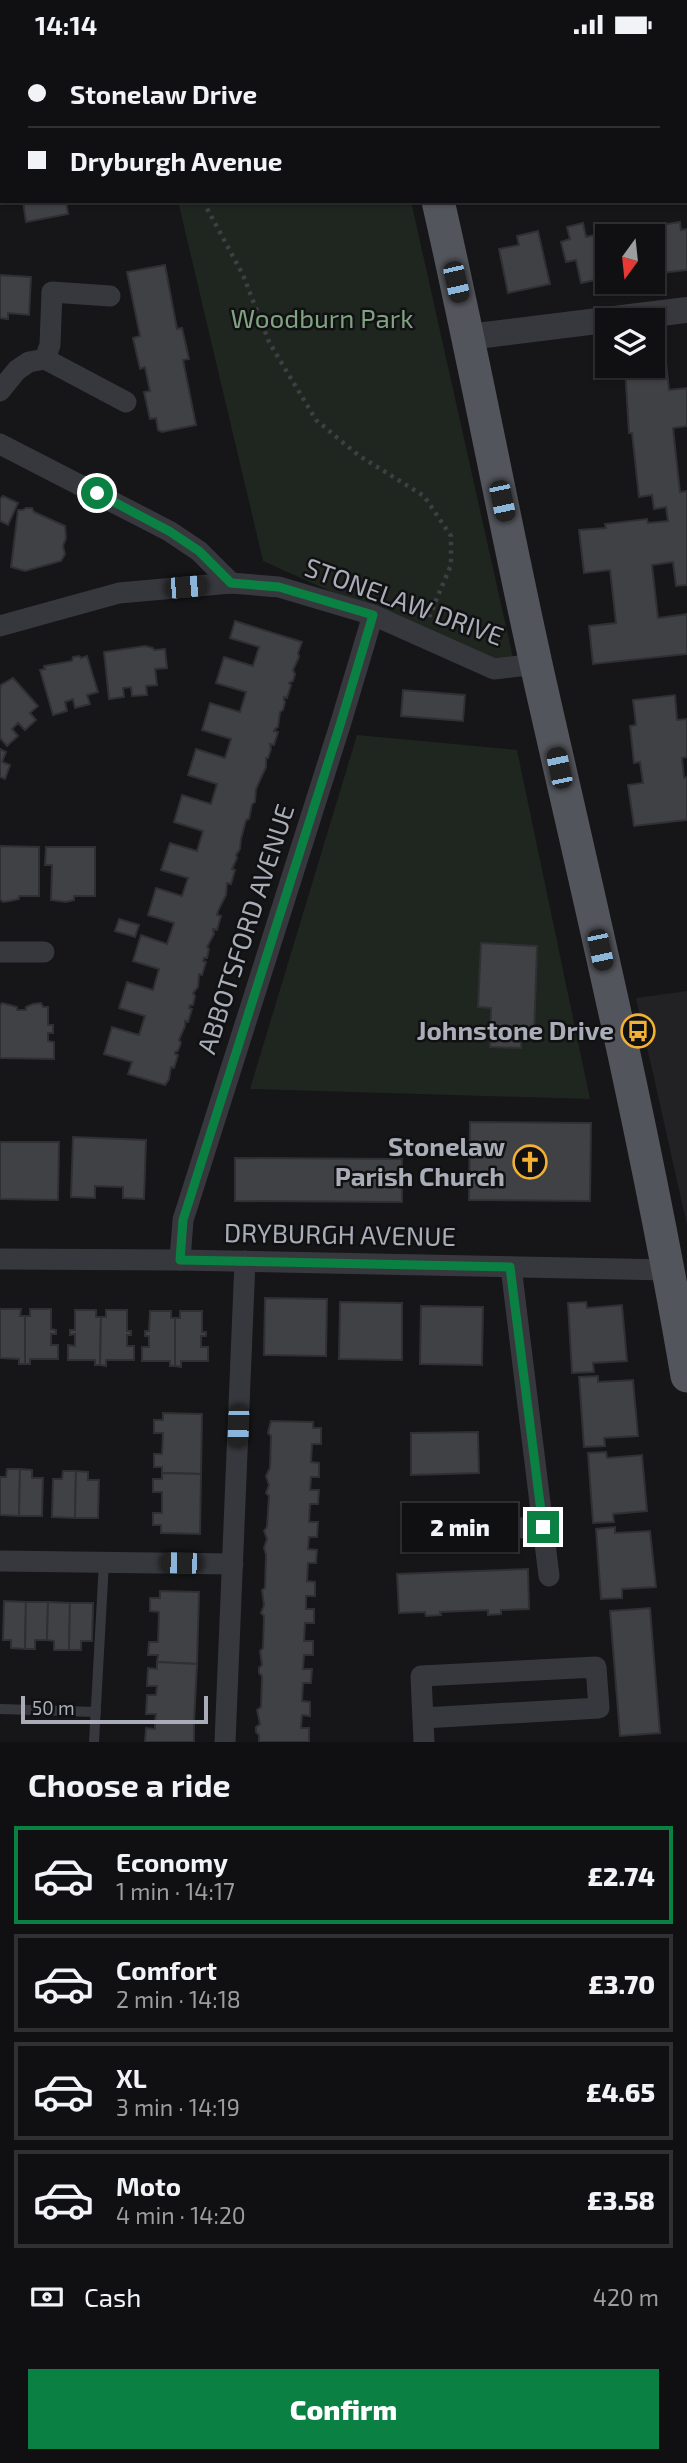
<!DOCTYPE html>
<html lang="en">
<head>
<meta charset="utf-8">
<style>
  body { margin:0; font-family:"Exo 2",sans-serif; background:#19191b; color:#f1f3f6; height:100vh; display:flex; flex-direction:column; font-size:26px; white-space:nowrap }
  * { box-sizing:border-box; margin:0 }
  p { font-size:23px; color:#9c9d9f }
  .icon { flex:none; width:38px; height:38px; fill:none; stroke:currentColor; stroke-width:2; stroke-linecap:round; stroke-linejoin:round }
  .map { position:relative; height:1693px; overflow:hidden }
  .side { display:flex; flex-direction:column; background:#101012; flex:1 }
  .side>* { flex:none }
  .hud { position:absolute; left:0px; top:0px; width:688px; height:154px; box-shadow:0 2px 5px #0004,0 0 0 2px #303032; display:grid; align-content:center; height:154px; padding:0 28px; background:#101012 }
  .needle { width:46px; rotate:195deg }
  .buttons { position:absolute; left:595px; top:175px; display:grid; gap:14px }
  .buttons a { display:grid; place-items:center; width:70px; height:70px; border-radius:0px; background:#101012; box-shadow:0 2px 5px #0004,0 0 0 2px #303032; font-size:35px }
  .scale { position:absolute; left:21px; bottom:18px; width:187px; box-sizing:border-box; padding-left:7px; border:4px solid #a8adb8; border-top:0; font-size:19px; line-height:24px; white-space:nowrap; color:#a8adb8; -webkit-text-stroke:5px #111113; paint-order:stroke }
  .end { position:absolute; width:32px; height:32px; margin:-16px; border:9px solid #0b8043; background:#fff; box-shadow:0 0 0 4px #fff }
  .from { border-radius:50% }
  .bubble { position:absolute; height:49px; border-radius:0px; background:#101012; box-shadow:0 2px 5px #0004,0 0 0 2px #303032; font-size:23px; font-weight:800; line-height:49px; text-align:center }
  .car { position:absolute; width:21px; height:42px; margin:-21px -10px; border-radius:9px; box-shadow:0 0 5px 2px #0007; background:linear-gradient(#222 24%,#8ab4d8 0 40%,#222 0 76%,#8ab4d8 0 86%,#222 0) }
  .hud b { display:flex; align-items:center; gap:24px; height:66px; font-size:26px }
  .hud b+b { border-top:2px solid #303032 }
  .hud i { width:18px; height:18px; background:#f1f3f6 }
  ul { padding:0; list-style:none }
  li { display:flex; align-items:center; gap:21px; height:98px; margin:0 14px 10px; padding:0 14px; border:4px solid #303032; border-radius:0px }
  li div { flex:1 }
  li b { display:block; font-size:26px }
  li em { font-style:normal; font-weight:800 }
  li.selected { border-color:#0b8043 }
  li>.icon { width:63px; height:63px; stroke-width:1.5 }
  h2 { padding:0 28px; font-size:32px; line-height:84px }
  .pay { display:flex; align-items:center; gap:18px; height:77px; padding:0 28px; font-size:26px }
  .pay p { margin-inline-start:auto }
  .cta { display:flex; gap:14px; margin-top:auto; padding:14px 28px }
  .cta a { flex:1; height:80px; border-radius:0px; background:#0b8043; color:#fff; font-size:28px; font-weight:800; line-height:80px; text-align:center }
  .status { display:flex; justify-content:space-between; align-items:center; height:49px; padding:0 35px; background:#101012; direction:ltr }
  .status svg { height:19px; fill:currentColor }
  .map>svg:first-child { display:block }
  .built { fill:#222225 }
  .green { fill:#1e261f }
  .building { fill:#404145; stroke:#303034; stroke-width:2 }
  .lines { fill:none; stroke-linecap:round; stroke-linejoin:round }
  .path { stroke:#3d3f44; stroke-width:4.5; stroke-dasharray:3.5 5; stroke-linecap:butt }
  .service { stroke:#37383d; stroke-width:10 }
  .minor { stroke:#37383d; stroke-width:21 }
  .tertiary { stroke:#37383d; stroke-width:26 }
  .primary { stroke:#53555c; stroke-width:33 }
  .route { stroke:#0b8043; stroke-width:9 }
  .labels { text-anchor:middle; stroke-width:5; stroke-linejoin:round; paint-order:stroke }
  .park-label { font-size:26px; fill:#7fa381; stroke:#111113 }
  .street-label { font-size:26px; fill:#a8adb8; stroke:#111113 }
  .poi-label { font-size:26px; font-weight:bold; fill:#a8adb8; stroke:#111113; text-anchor:end }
</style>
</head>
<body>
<div class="status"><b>14:14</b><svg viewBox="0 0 49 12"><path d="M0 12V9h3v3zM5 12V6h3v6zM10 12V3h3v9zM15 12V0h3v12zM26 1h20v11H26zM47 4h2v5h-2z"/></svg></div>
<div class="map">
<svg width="687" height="1693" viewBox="0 0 687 1693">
  <rect width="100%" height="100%" fill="#161618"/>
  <path class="built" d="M687,942V1176L636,949Z"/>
  <g class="green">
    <path d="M178,152H411L513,609L493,615L263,512Z"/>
    <path d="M357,686L517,701L590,1050L250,1040Z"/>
  </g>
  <g class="building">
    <path d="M23,152H66L68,165L26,173Z"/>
    <path d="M680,173L681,181L687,180V221L653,225V187L639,186L656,184L655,177Z"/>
    <path d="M583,174L586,188L595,186L604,229L581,234L576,211L566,213L561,193L570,190L567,178Z"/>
    <path d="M538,182L550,235L508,244L499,200L519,196L517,187Z"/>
    <path d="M165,216L177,280L182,279L189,310L183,311L196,376L162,383L158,381L156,369L150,370L144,343L150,342L145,318L140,320L133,289L140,287L127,223Z"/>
    <path d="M0,226L31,228L29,266L8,264V270L0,269Z"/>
    <path d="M666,313L669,341L687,339V377L673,379L680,443L687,442V536L676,537L673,513L652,516L658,569L687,565V605L593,615L589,577L616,574L610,521L584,524L579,481L606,479L605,475L647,470L648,474L668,472L666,458L654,460L652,446L639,448L632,384H629L625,318L653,317V315Z"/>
    <path d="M3,447L18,454L8,476L0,472V450Z"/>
    <path d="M26,459H32L34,463L65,477L66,489L63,497L65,505L61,512L25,522L11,518L18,461H23Z"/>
    <path d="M235,572L302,593L298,604L299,608L293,621L295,625L293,632L289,634L291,636L287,649L284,648V651L285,653L283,661L280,663L278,678L275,680L274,682L278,683L274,696L270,695L271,700L268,709H266V718L256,740L255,753L252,755L249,770L246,771L241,790L240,800L236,806L237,809L232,820L235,821L231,835L227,834L226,846L218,862L217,866L221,867L217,881L213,880L214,885L207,898L209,900L207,909H204L203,912L206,913L202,926L199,925L198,938L193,944L195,947L193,956H190L189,959L192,960L188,973L185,972V977L179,991L181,994L178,1002L175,1003V1005L178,1006L174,1019L171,1018L169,1030L165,1036L128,1025L132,1013L104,1005L112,978L139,986L145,967L119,959L127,933L153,941L159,920L133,912L141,886L167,895L174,874L148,866L156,839L182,847L188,829L161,821L170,794L197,802L203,782L174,773L182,746L211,755L217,735L188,726L196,700L225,709L231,690L202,681L210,654L240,663L246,643L216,634L224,608L253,617L259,598L230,589Z"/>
    <path d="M145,597L153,599L154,601L165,600L167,619L155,620L157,636L146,637L147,646L132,647L131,638L123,639L124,648L109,650L104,603Z"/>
    <path d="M79,607L81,609L87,607L98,643L87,646L90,655L75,659L73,650L65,653L67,662L53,666L40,621L45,620L44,617L72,612L73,608Z"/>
    <path d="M13,629L38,657L30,664L36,671L25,681L18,674L12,680L18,687L7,697L0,689V641L1,636Z"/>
    <path d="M403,641L465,646L463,672L401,667Z"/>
    <path d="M675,646L677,671L687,670V708L682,709L684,729L687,728V771L634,777L628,736L643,734L640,713L634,714L630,677L636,676L633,651Z"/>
    <path d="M0,700L6,703L2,713L10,716L5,730L0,728Z"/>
    <path d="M0,797L39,798V847H19V850L10,852L3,853L0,850Z"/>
    <path d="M46,798H95V847H74V851L66,853L51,851L52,816H45Z"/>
    <path d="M119,870L139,876L135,888L115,882Z"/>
    <path d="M481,894L537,897L534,988L521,987V999L490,998L491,959L478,958Z"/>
    <path d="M2,954L17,958V961H26V958L33,955L41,954L43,958H48V976H53V984H48V992L54,993V1010L0,1009V957Z"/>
    <path d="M470,1073L591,1074L590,1152L469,1151Z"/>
    <path d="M73,1088L146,1091L144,1150L123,1149V1138L95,1137V1149L71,1148Z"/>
    <path d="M0,1093H59L58,1151L0,1150Z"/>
    <path d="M235,1109L402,1110V1153L235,1152Z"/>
    <path d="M265,1249L327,1250L326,1307L264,1306Z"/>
    <path d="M340,1253L402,1254V1311L339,1310Z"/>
    <path d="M586,1253L587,1259L622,1256L627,1312L593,1314L594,1323L572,1324L568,1254Z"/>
    <path d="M421,1257L483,1258L482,1316L420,1315Z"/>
    <path d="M0,1260H21L20,1267H25V1315H19V1310L0,1309Z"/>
    <path d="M30,1260H51V1280L56,1281V1285H51V1296H58V1310H30V1315H25V1267H30Z"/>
    <path d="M75,1261H96V1268H101L100,1316H95V1311H68V1296L75,1297V1285L70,1286V1281H75Z"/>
    <path d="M106,1261H127V1282H131V1286H127V1297H134V1311H106V1317L100,1316L101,1268H106Z"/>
    <path d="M150,1262H171V1269H175V1317H170V1312H142V1298H149V1287H145V1282H149Z"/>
    <path d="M180,1262H202V1283H206V1287H201V1298H208V1312H181V1318L175,1317V1269H180Z"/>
    <path d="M598,1327V1333L633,1331L638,1387L604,1389L605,1397L584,1398L579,1328Z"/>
    <path d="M163,1364L202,1365L201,1425L162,1424V1418H154V1405H162L163,1384H154V1371H163Z"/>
    <path d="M271,1372L313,1373V1379H321V1395H312L311,1413L319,1414V1428H311L310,1441H319L318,1455H310L309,1473H318L317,1488H309L308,1500L317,1501L316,1514H308L307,1532L315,1533V1547H306V1560H314V1574H305L304,1592H313V1606H304L303,1620H312L311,1634H303L302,1652L310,1653V1667L302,1666L301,1679H309V1693H259V1686L256,1683V1678L260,1675L257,1661L261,1658L262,1627L259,1624V1619L262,1616L260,1602L263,1599L264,1567L261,1564L264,1556L262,1541L265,1539L266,1506L264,1499L267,1490L264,1482L267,1478L269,1447L266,1444L269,1436L266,1427L270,1419L271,1387L268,1384Z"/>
    <path d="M478,1383L479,1424L411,1426V1384Z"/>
    <path d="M606,1403L607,1409L642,1406L647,1462L613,1465L614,1473L593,1474L588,1404Z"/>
    <path d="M7,1420H20L19,1467L0,1466V1428H6Z"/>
    <path d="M20,1420L32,1421V1429H43L42,1467H19Z"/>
    <path d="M63,1422H76L75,1469L52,1468L53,1430H62Z"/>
    <path d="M76,1422L88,1423V1431H99L98,1469H75Z"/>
    <path d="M162,1424L201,1425L200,1485L161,1484V1476H153V1464H162V1443H153V1430H162Z"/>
    <path d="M615,1478V1484L650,1482L656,1538L622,1540V1549L601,1550L596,1480Z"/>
    <path d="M528,1520L529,1560L501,1561V1565L488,1566V1561L440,1563L441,1566L426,1567L425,1563L399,1564L397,1525Z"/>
    <path d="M160,1542L199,1543L197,1615L157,1613L158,1606H148L149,1593H158L159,1563L150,1562V1549H160Z"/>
    <path d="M4,1552L26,1553L25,1600L11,1599V1591H3Z"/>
    <path d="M26,1553H48L47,1591H35V1600H25Z"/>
    <path d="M48,1553L70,1554L69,1601H54V1592L47,1591Z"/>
    <path d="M70,1554H93L92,1592H81V1601H69Z"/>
    <path d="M650,1559L660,1684L620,1687L610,1562Z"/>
    <path d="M157,1613L197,1615L194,1673L155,1672L156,1665H146L147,1646H156L157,1637H147L148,1619L157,1620Z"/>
    <path d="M155,1672L194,1673V1693H145L146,1679L155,1680Z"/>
  </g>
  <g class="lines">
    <g class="path">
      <path d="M192,2V0"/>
      <path d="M203,152L243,226L269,293L316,371L358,406L424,447L451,487V516L429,568"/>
    </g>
    <g class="service">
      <path d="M0,1660L96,1663"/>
      <path d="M94,1693L104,1513"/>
    </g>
    <g class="minor">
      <path d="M36,0L37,2"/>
      <path d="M0,76H2"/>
      <path d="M45,310L50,296L52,243L110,247"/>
      <path d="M0,342L17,321L29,313L45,310L126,353"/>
      <path d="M0,395L169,482L199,502L231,534"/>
      <path d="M0,577L119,544L231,534L279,538L373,566L494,620L536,615"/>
      <path d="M0,903H44"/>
      <path d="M0,1210L180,1211L669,1221"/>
      <path d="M180,1211L183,1171L341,673L373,566"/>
      <path d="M511,1218L549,1527"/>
      <path d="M415,1483L543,1478"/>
      <path d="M0,1512L233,1515"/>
      <path d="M423,1669L599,1659L596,1618L421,1627L424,1693"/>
      <path d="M225,1693L245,1212"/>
    </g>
    <path class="tertiary" d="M469,288L687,261"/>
    <g class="primary">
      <path d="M403,0V2"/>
      <path d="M438,152C474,309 503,467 538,624C591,858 647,1091 687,1327"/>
    </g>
  </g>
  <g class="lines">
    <path class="route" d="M97,444L169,482L199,502L231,534L279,538L373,566L341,673L183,1171L180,1211L510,1218L543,1478"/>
  </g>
  <defs>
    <symbol id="bus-ring" viewBox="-11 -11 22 22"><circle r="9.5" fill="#111113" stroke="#f2b134" stroke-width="1.5"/><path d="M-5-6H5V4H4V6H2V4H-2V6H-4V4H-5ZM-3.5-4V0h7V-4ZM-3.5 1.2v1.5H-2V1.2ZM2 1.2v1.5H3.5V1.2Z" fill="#f2b134"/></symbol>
    <symbol id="church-ring" viewBox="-11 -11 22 22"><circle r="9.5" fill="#111113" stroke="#f2b134" stroke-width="1.5"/><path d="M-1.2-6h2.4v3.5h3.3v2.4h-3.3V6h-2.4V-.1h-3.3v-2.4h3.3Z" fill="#f2b134"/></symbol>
  </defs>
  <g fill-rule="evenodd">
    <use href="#bus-ring" x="619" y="963" width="38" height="38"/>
    <use href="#church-ring" x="511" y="1094" width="38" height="38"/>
  </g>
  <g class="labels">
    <g class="park-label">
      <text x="322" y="279">Woodburn Park</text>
    </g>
    <g class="street-label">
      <text transform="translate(404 553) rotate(20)" y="9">STONELAW DRIVE</text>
      <text transform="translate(246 880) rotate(-72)" y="9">ABBOTSFORD AVENUE</text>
      <text transform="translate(340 1186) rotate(1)" y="9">DRYBURGH AVENUE</text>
    </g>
    <g class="poi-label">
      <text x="614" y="991">Johnstone Drive</text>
      <text x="505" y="1107">Stonelaw<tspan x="505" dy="30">Parish Church</tspan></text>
    </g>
  </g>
</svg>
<div class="buttons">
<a><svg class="needle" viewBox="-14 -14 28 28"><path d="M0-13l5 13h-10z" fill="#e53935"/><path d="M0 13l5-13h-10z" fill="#9c9d9f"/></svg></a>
<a><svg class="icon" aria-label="layers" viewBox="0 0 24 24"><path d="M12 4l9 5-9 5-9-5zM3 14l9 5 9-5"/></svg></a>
</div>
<div class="scale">50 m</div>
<i class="end from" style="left:97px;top:444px"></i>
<i class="end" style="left:543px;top:1478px"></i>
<div class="bubble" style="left:402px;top:1454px;width:116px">2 min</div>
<i class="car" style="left:456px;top:233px;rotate:167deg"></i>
<i class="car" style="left:502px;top:452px;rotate:168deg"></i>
<i class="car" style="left:186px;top:538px;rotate:85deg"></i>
<i class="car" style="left:559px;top:719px;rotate:348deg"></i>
<i class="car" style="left:600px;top:901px;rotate:168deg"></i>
<i class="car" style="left:238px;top:1377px;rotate:182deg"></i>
<i class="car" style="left:181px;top:1514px;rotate:271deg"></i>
<div class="hud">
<b><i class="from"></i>Stonelaw Drive</b>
<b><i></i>Dryburgh Avenue</b>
</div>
</div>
<section class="side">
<h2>Choose a ride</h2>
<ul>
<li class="selected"><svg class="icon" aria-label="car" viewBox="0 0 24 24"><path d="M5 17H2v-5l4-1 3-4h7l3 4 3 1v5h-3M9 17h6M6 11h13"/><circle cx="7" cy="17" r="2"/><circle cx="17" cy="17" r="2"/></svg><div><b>Economy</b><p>1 min · 14:17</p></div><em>£2.74</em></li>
<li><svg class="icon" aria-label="car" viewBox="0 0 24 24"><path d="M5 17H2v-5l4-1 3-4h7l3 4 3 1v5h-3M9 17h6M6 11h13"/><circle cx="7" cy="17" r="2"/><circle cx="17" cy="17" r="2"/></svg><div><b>Comfort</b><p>2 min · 14:18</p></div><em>£3.70</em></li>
<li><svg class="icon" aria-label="car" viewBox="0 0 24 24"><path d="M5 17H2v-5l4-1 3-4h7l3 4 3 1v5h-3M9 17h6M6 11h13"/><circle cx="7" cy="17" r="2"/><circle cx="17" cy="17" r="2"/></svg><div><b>XL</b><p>3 min · 14:19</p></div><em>£4.65</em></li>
<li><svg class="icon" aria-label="car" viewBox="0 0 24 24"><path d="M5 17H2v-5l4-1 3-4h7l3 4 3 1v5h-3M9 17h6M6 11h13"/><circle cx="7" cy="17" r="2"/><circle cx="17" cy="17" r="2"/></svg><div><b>Moto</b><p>4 min · 14:20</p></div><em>£3.58</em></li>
</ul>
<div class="pay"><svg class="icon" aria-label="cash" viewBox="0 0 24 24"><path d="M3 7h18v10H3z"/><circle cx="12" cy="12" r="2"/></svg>Cash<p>420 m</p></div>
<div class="cta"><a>Confirm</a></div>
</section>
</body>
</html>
